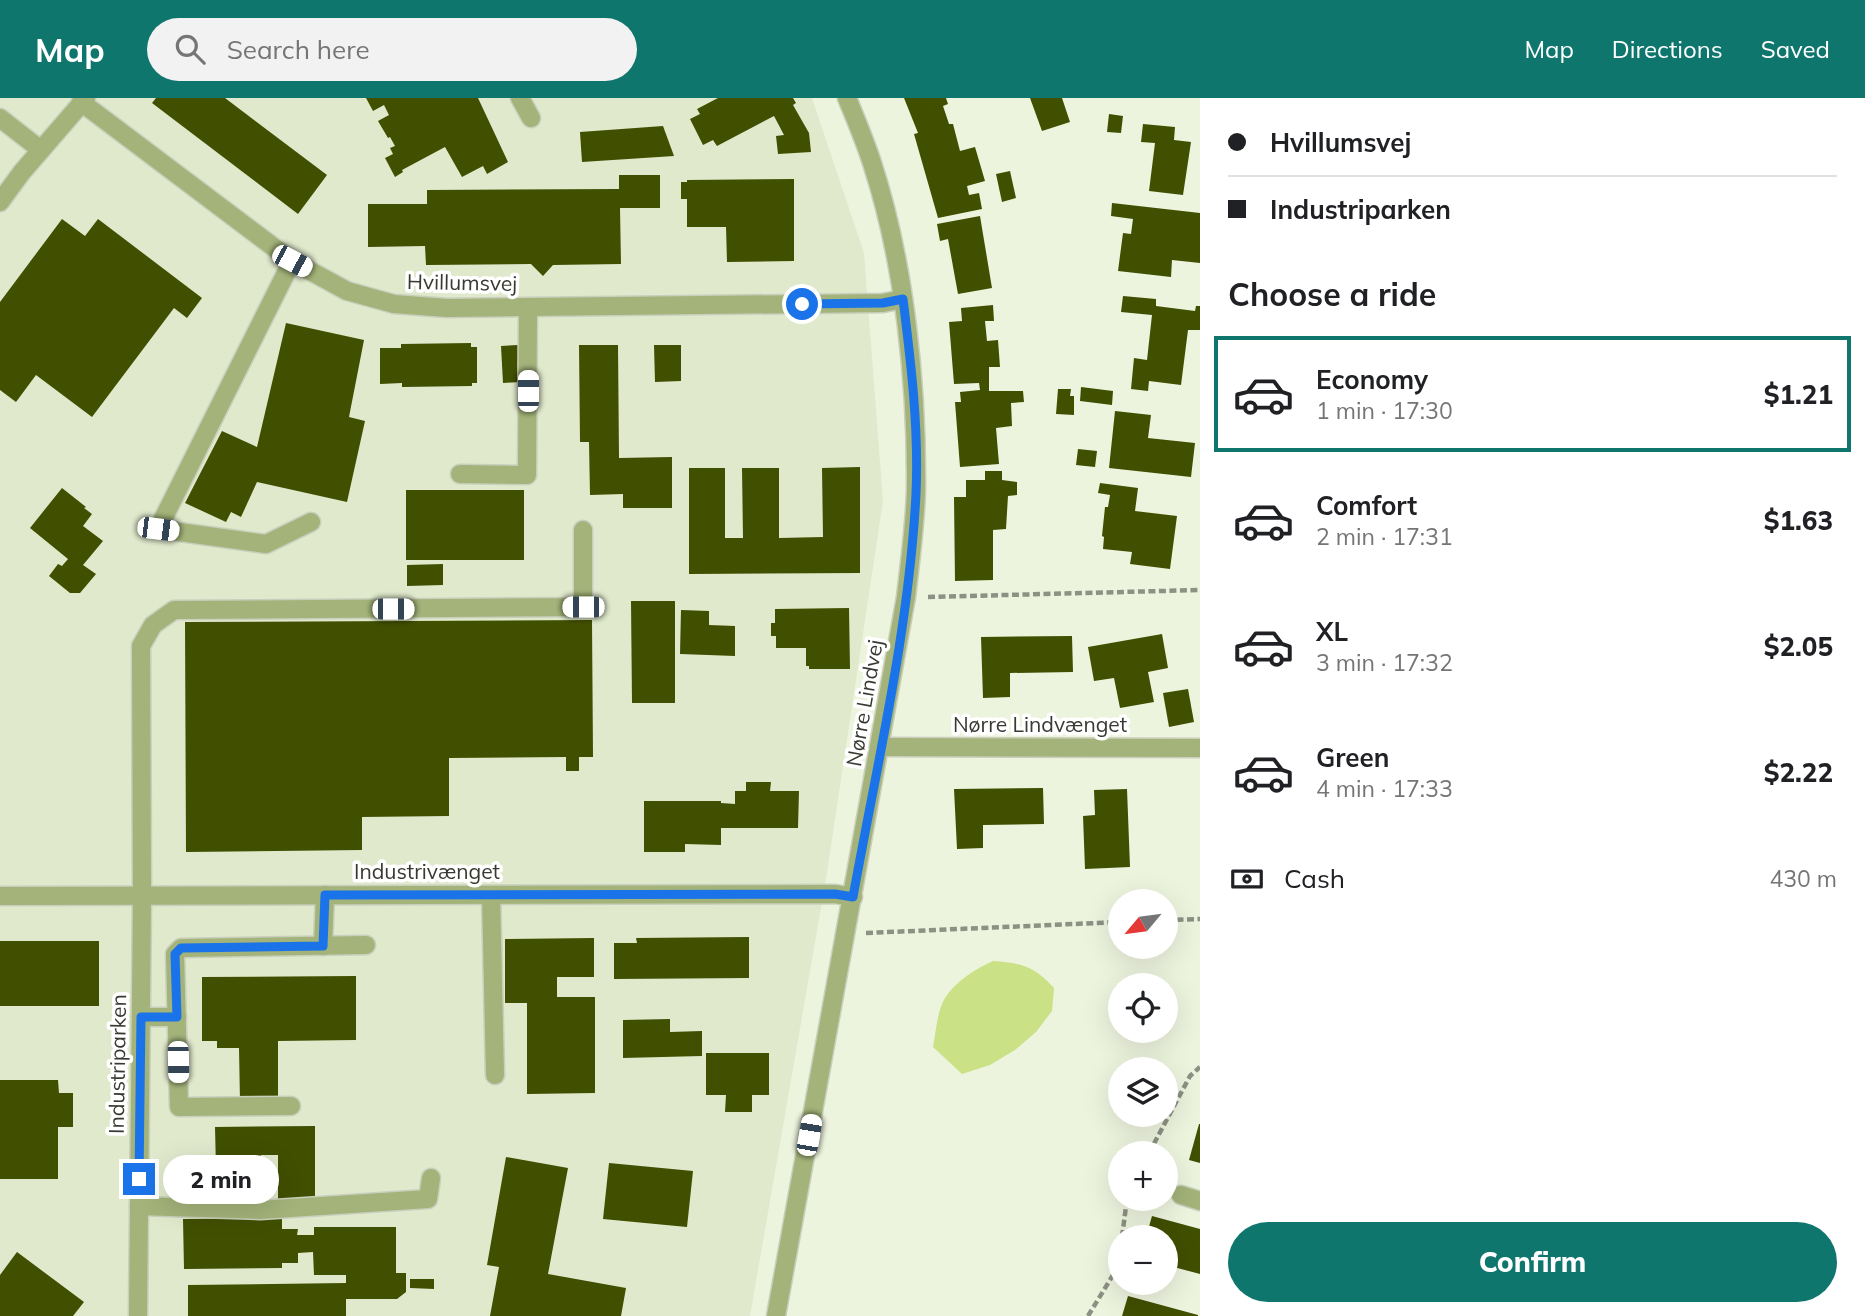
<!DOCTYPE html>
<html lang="en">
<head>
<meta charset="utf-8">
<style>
  body { margin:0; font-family:Mulish,sans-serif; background:#f2f2f2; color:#202124; height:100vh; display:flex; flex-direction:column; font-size:26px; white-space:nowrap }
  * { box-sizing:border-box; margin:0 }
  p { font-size:23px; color:#757577 }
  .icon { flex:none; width:38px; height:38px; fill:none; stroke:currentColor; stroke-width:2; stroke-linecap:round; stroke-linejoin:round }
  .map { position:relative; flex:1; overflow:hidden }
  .panel { display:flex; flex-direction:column; background:#fff; width:665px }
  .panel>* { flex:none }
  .banner { display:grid; align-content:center; height:154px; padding:0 28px; background:#fff }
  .needle { width:46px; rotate:241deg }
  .controls { position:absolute; left:1108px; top:791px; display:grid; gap:14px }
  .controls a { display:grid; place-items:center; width:70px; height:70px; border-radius:50%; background:#fff; box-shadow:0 7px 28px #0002; font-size:35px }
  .end { position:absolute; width:32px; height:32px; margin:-16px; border:9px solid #1a73e8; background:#fff; box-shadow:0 0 0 4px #fff }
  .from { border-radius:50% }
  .bubble { position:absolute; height:49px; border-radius:24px; background:#fff; box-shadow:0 7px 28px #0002; font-size:23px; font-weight:800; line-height:49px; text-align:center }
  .car { position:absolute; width:21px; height:42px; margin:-21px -10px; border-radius:9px; box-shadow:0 0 5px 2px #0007; background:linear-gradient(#fff 24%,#345 0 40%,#fff 0 76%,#345 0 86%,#fff 0) }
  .banner b { display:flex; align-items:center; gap:24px; height:66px; font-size:26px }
  .banner b+b { border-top:2px solid #e0e0e0 }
  .banner i { width:18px; height:18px; background:#202124 }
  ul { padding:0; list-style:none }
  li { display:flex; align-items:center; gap:21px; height:116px; margin:0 14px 10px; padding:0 14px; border:4px solid transparent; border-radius:0px }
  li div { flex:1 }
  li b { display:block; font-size:26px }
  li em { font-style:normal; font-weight:800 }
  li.on { border-color:#0f766e }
  li>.icon { width:63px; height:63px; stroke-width:1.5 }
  h2 { padding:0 28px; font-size:32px; line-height:84px }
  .pay { display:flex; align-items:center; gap:18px; height:77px; padding:0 28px; font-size:26px }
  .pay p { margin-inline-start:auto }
  .button { display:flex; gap:14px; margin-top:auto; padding:14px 28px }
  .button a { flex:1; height:80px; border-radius:42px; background:#0f766e; color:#fff; font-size:28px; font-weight:800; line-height:80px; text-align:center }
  header { display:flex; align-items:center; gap:42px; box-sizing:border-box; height:98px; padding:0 35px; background:#0f766e; color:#fff }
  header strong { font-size:33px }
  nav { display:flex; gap:38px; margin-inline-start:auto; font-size:24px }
  .search { width:490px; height:63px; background:#f2f2f2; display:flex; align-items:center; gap:18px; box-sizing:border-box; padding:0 24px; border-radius:38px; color:#757577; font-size:26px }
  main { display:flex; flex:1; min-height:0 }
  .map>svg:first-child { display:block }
  .built { fill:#e0e9cc }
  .water { fill:#cae186 }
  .building { fill:#414f01 }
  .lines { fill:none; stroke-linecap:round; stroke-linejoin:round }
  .minor-casing { stroke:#c9cfbc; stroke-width:21 }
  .path { stroke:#8d9183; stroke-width:4.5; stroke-dasharray:7 3.5; stroke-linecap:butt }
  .minor { stroke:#a3b379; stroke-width:18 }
  .route { stroke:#1a73e8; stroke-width:9 }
  .labels { text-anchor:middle; stroke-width:7; stroke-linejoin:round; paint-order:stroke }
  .street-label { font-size:21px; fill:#383a32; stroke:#fff }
</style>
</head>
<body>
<header>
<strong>Map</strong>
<div class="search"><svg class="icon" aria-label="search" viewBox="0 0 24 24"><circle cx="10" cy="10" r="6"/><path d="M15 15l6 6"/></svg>Search here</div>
<nav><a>Map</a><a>Directions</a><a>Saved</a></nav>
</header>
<main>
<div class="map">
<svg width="1200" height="1218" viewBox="0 0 1200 1218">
  <rect width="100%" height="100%" fill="#edf4de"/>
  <path class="built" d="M0,0H812L864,155L883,403L826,781L750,1218H0Z"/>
  <path class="water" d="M993,863C1022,865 1034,868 1054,890L1052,913L1036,934L1015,952L990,967L962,976L933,949C936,934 937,913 945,900C956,883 975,871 993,863Z"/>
  <g class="building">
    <path d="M156,0H225L327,77L298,116L152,5Z"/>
    <path d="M366,0H478L508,64L487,76L483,68L462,79L445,49L402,72L403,74L395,79L385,60L393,56L390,50L395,48L390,39L388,40L378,23L389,17L384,7L373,13Z"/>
    <path d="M718,0H793L796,5L793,7L809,35L811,54L778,56L776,38L784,37L774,18L717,48L713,42L703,47L690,21L700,16L697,11Z"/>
    <path d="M904,0H946L948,6L943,8L949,26H953L960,53L975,49L985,83L967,88L969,97L979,95L982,111L938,120L914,36L918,35Z"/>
    <path d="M1030,0H1062L1070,24L1042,33Z"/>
    <path d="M1109,16L1123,18L1121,35L1107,34Z"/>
    <path d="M1143,26L1175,29L1174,42L1191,44L1183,97L1149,93L1155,45L1141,44Z"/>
    <path d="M663,28L674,58L582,64L580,34Z"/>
    <path d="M1010,73L1016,100L1002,104L996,76Z"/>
    <path d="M619,77H660V110H620L621,166L553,167L543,178L531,166L426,167L425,148L368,149V106H427V92L619,91Z"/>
    <path d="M794,81V163L727,164L726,129H687V101H681V84H687V82Z"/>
    <path d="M1112,105L1200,115V165L1172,162L1171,179L1118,173L1123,135L1131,136L1133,121L1111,118Z"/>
    <path d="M980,118L992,190L958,196L948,141L940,143L937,126Z"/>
    <path d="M62,121L85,138L98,121L202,200L187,220L174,210L92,319L36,277L16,304L0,292V204Z"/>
    <path d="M1123,198L1156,201V208L1195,213L1196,208H1200V232H1188L1181,287L1149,283L1148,293L1131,291L1134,260L1147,262L1152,217L1121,214Z"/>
    <path d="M993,207L994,223H985L987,243L998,242L1000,269H989V293H1023L1024,304L1011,305L1012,328L996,330L999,366L960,369L955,304H961L960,294L980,292L979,285L954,286L949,224L962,223L961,210Z"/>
    <path d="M286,225L364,242L349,319L365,323L347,404L257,384L241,419L231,414L226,424L185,405L222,333L257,349Z"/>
    <path d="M471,245V249H477V285H472V288L402,289V285L380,286V250H401V246Z"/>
    <path d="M518,247L520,284L503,285L501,248Z"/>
    <path d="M579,247H618L619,360L672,359V410H623V396L590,397L589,344H580Z"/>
    <path d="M654,247H681V283L655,284Z"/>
    <path d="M1081,289L1113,293L1112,307L1080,303Z"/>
    <path d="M1058,291H1071L1070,298H1074V317L1056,316Z"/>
    <path d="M1115,313L1151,317L1148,340L1195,345L1191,379L1109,370Z"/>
    <path d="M1078,351L1097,353L1095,369L1076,367Z"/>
    <path d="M860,369V475L689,476V370H725V440H743L742,370H779V440L823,439L822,370Z"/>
    <path d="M985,373H1002V382L1017,384V397L1008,398L1006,431L993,432V482L955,483L954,399H966V382H985Z"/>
    <path d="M1100,385L1138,390L1135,413L1177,418L1170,471L1130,466L1132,454L1103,451L1104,439L1102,438L1105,409H1108L1110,397L1098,395Z"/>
    <path d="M62,390L86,409L84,410L92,416L83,428L103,443L83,467L96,476L80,495H70L49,478L58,466L62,468L68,461L30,430Z"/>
    <rect x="406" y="392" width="118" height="70"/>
    <path d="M443,466V487L407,488V467Z"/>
    <path d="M631,503H675V605H632Z"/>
    <path d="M849,510L850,571H809V568H806V550H776V538H771V525H775V511Z"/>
    <path d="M681,512L709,513V527L735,528V558L680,556Z"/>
    <path d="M592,522L593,659H579V673H566V659L449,660V718L362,719V752L186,754L185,524Z"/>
    <path d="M1162,536L1168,570L1148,574L1154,604L1120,610L1114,580L1094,583L1088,549Z"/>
    <path d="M1072,538L1073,574L1010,575V599L983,600L981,539Z"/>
    <path d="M1188,591L1194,624L1169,629L1163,595Z"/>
    <path d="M746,684H771L770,693H799L798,730H721V747L685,746V754H644V703H721V705L735,706V693H746Z"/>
    <path d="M1043,690L1044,726L983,727V750L957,751L954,691Z"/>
    <path d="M1127,691L1130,769L1085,771L1083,718L1095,717L1094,692Z"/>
    <path d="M749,839V880L614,881V845H637L636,840Z"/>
    <path d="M594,840V879H557V899H595V995L527,996V905H505V841Z"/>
    <rect x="0" y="843" width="99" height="65"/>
    <path d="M356,878V942L278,943V1003L240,1004L239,950H217V943H202V879Z"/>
    <path d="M670,921V934L702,933V958L623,960V922Z"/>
    <path d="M706,955H769V997H752V1014H725L726,997H706Z"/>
    <path d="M0,982H58L59,995H73V1029H58V1081H0Z"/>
    <path d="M1199,1026H1200V1065L1189,1062Z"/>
    <path d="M315,1028V1101H278V1057H261V1071H216L215,1029Z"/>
    <path d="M506,1059L568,1070L548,1176L626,1190L621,1218H490L499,1169L487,1167Z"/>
    <path d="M609,1065L693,1073L687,1129L603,1121Z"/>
    <path d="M1152,1118L1200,1131V1176L1166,1167V1139H1146Z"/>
    <path d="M282,1120V1131H298L297,1137H314V1129H396V1175H406V1194L397,1201H346V1218H188V1187L346,1185V1177H314L313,1154L298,1155V1165H282V1170L184,1171L183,1121Z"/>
    <path d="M17,1154L84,1204L73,1218H0V1177Z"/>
    <path d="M410,1181H434V1191L410,1190Z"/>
    <path d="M1128,1198L1198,1217V1218H1122Z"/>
  </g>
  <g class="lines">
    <defs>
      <g id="minor">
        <path d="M520,0L531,20"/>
        <path d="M81,4L292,163L347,193L394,206L447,210L883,205L903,201"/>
        <path d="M0,20L41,52"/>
        <path d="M0,104L22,74L86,0"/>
        <path d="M292,163L158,431L266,446L311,424"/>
        <path d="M460,376L527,377L528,209"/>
        <path d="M880,649L1200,650"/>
        <path d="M491,797L495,977"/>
        <path d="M0,798L835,796L853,799"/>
        <path d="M323,848L325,797"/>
        <path d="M141,919H177"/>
        <path d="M291,1008L179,1009L175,856L181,850L366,847"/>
        <path d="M1181,1097L1200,1103"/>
        <path d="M139,1108L260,1112L428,1101L431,1080"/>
        <path d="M138,1218L142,798L141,548L153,527L174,512L583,509V432"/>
        <path d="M776,1218L906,499C910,464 915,428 916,392C917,287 905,166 872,65C865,43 856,22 847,0"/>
      </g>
    </defs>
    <use href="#minor" class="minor-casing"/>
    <g class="path">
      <path d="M928,499L1200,492"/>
      <path d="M1166,822L1200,821"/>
      <path d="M866,835L1120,824"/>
      <path d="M1149,1055L1190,978L1200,969"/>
      <path d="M1122,1139L1127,1101"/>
      <path d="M1088,1218L1113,1177L1120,1149"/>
    </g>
    <use href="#minor" class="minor"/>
  </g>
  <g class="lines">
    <path class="route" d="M139,1081L141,919H177L175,856L181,850L323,848L325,797L835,796L853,799C877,666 909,532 916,396C919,331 911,265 903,201L883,205L802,206"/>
  </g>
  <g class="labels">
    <g class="street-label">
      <text transform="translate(462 185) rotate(1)" y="7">Hvillumsvej</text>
      <text transform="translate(865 605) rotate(-80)" y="7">Nørre Lindvej</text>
      <text x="1040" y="634">Nørre Lindvænget</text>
      <text x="427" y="781">Industrivænget</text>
      <text transform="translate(118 966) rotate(-89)" y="7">Industriparken</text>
    </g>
  </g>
</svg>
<div class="controls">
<a><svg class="needle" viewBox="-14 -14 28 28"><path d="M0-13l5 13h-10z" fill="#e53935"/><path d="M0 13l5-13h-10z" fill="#757577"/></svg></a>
<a><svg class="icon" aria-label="locate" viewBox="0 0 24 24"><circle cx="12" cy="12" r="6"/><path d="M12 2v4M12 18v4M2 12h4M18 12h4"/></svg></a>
<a><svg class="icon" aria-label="layers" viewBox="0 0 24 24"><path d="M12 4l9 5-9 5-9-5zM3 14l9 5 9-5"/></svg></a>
<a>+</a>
<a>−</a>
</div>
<i class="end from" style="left:802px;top:206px"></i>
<i class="end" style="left:139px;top:1081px"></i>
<div class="bubble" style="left:163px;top:1057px;width:116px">2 min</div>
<i class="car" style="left:292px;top:163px;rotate:118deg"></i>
<i class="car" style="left:528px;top:293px;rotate:0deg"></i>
<i class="car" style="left:158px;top:431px;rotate:97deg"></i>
<i class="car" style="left:583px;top:509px;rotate:270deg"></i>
<i class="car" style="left:393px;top:511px;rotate:90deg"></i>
<i class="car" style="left:178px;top:964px;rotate:179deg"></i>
<i class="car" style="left:809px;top:1037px;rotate:10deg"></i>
</div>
<section class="panel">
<div class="banner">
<b><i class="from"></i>Hvillumsvej</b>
<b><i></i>Industriparken</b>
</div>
<h2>Choose a ride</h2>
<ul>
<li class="on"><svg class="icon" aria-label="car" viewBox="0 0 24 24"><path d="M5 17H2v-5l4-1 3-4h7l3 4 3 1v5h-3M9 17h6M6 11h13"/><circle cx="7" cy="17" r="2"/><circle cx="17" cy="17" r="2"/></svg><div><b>Economy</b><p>1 min · 17:30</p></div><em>$1.21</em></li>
<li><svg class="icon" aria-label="car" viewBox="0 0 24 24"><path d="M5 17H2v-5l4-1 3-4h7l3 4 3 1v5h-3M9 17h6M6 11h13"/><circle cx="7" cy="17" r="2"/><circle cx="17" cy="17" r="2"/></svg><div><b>Comfort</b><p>2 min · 17:31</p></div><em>$1.63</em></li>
<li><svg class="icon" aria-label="car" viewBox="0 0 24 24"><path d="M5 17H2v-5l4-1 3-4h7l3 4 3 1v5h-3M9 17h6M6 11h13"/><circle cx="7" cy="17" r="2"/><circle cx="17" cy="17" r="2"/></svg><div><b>XL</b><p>3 min · 17:32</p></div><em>$2.05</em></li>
<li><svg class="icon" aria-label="car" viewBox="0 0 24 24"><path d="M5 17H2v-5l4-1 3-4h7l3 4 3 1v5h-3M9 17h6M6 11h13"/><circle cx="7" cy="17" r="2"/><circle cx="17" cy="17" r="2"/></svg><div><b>Green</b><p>4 min · 17:33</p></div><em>$2.22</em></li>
</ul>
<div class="pay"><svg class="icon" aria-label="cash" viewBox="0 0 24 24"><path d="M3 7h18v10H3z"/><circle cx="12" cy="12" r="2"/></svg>Cash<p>430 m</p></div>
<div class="button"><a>Confirm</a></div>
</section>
</main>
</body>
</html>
